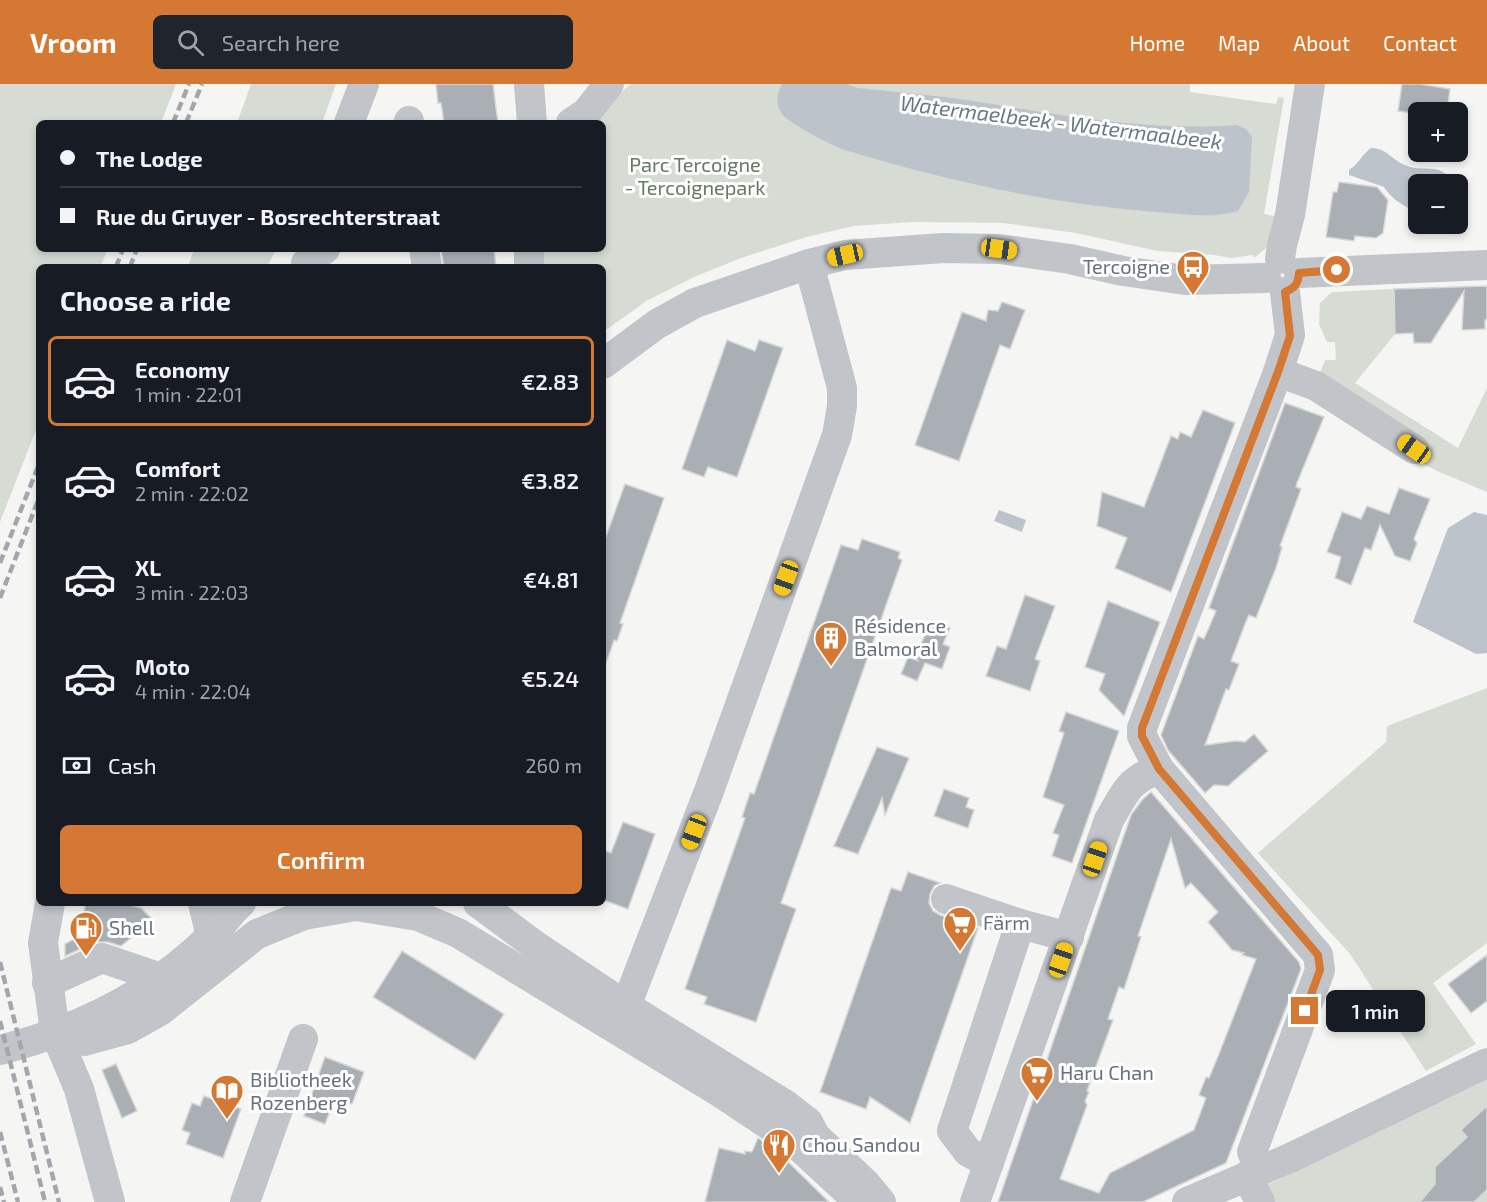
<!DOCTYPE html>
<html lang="en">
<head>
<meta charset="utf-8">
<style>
  body { margin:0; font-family:"Exo 2",sans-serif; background:#20242c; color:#f1f3f6; height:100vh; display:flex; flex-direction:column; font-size:22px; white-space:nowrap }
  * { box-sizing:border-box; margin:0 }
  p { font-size:20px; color:#9ea1a6 }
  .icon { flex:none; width:33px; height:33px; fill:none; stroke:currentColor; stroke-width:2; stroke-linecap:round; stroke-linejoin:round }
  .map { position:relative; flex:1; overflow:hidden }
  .side { position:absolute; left:36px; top:180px; width:570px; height:642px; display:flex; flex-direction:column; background:#171b24; border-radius:9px; box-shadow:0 3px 9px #0003 }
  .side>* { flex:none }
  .top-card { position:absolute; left:36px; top:36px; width:570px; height:132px; border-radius:9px; box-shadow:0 3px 9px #0003; display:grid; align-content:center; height:132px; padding:0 24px; background:#171b24 }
  .buttons { position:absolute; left:1408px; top:18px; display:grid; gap:12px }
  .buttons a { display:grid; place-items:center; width:60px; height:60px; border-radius:9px; background:#171b24; box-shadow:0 3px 9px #0003; font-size:30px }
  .end { position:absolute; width:27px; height:27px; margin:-14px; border:8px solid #d57833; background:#fff; box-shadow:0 0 0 3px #fff }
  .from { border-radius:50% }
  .bubble { position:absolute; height:42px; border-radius:9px; background:#171b24; box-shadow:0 3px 9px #0003; font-size:20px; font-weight:600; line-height:42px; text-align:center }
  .car { position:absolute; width:18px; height:36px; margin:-18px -9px; border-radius:8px; box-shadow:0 0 4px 2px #0007; background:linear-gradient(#f5c518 24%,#345 0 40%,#f5c518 0 76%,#345 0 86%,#f5c518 0) }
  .top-card b { display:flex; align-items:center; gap:21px; height:57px; font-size:22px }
  .top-card b+b { border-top:2px solid #363941 }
  .top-card i { width:15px; height:15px; background:#f1f3f6 }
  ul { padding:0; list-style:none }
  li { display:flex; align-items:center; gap:18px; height:90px; margin:0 12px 9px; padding:0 12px; border:3px solid transparent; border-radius:9px }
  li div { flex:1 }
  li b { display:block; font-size:22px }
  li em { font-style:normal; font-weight:600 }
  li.on { border-color:#d57833 }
  li>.icon { width:54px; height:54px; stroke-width:1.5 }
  h2 { padding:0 24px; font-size:27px; line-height:72px }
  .pay { display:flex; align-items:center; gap:15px; height:66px; padding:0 24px; font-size:22px }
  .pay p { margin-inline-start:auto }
  .cta { display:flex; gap:12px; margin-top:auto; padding:12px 24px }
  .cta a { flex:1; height:69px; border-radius:9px; background:#d57833; color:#fff; font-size:24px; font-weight:600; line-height:69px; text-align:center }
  header { display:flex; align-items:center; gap:36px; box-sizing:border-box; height:84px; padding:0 30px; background:#d57833; color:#fff }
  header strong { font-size:28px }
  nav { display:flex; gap:33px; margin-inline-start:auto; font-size:21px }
  .search { width:420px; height:54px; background:#20242c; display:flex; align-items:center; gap:15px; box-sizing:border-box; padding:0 21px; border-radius:9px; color:#9ea1a6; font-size:22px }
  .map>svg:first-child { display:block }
  .green { fill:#d6dcd4 }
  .water { fill:#bcc3ca }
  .building { fill:#aaafb6; stroke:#d7d7d5; stroke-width:1.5; fill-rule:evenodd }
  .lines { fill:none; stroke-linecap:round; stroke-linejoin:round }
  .minor { stroke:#c1c4c8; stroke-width:30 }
  .rail { stroke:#a3a6ac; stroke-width:4.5; stroke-dasharray:9 4.5; stroke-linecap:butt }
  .route { stroke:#d57833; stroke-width:8 }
  .labels { text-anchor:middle; stroke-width:6; stroke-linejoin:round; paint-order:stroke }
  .park-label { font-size:20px; fill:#657965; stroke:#fff }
  .poi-label { font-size:20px; fill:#677081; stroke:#fff; text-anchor:start }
  .water-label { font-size:21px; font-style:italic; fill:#687785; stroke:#fff }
</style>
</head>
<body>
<header>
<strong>Vroom</strong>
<div class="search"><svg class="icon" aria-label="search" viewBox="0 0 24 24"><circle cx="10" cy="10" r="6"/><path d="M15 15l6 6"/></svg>Search here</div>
<nav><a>Home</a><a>Map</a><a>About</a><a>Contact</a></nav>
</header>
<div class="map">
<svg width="1487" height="1118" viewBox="0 0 1487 1118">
  <rect width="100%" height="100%" fill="#f5f6f3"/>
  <g class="green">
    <path d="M0,0H176L161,39H39V165H108L100,183H39V338L0,438Z"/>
    <path d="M251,0H336L322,39H237Z"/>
    <path d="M631,0H1190V8L1276,20L1278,13L1284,14L1264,130L1282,134L1270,161L1254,174L1253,171L1231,174L1214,171L1157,167L1076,149L1003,139L912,138L854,142L810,152L741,174L694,193L648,216L603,248V183H538L537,165H603V39H584Z"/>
    <path d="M194,165H276L267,183H188Z"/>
    <path d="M1394,205L1395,250L1355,299L1458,364L1487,304V408L1437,387L1405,370L1320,289L1325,276H1336L1335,258H1327L1319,240L1320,219L1332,208Z"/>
    <path d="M1487,604V859L1433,899L1476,960L1426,987L1350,870L1258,769L1386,658L1387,642Z"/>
    <path d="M1487,996V1118H1275L1267,1104L1269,1100Z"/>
  </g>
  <g class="water">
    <path d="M782,0H846L858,4C894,8 931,11 967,16C1056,30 1147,48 1237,41L1246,45L1252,53L1249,108L1238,127C1212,135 1184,130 1157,128C1051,120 947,97 845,66C830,61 792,41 782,30C775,20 777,10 782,0Z"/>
    <path d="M1371,64C1389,65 1390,75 1405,81C1421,89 1435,78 1451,94V100H1419V128C1408,126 1389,113 1384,103L1349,91V86C1359,80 1362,70 1371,64Z"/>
    <path d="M999,426L1026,436L1022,448L994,437Z"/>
    <path d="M1474,428L1487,431V569L1476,570L1413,538L1448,444Z"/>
  </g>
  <g class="building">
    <path d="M436,0H493L498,39H444L441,19H438Z"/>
    <path d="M1402,0H1420L1450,5L1447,28H1419V30L1398,27Z"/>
    <path d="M1339,98L1377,103L1388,116L1383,149L1376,154L1355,152L1354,157L1326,153L1333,108H1337Z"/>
    <path d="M441,165H494L496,183H444Z"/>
    <path d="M1487,202V236H1485V245L1462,246L1464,207L1431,259H1414L1413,249L1395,250L1394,205Z"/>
    <path d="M1002,218L1025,226L1010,265L1000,261L959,377L915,361L962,228L986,237L988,226L998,227Z"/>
    <path d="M727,256L755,267L759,256L783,264L737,393L708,383L704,393L682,385Z"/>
    <path d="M1285,319L1324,333L1297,399L1296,403L1301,405L1280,462L1282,463L1277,481L1256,534L1249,531L1245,540L1231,577L1239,580L1229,606L1226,605L1205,661L1236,657L1245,658L1254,650L1268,667L1228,702L1214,701L1205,709L1168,666L1161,651L1198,552L1204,555L1216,527L1209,524Z"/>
    <path d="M1203,326L1235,339L1171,508L1115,484L1127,454L1097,442L1102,408L1144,423L1171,352L1178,355L1180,348L1191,353Z"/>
    <path d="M625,400L664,414L620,539L623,540L617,557L614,556L606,579H603V461Z"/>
    <path d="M1399,404L1430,415L1414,455L1417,459L1410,477L1395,472L1380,441L1371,466L1365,464L1351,501L1335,494L1341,473L1327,468L1342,428L1361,435L1367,422L1389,430Z"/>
    <path d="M862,455L900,468L898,474L902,476L781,819L796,825L756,938L704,920L707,913L685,905L745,734L742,733L750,709L754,710L841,461L858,466Z"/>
    <path d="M1025,511L1055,522L1035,575L1040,577L1030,607L986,592L997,562L1006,565Z"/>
    <path d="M1108,517L1160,538L1124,632L1099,606L1105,590L1085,583Z"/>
    <path d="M932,536L950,544L943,560L950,563L942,585L925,579L917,597L901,590L908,573L919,577L914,575Z"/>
    <path d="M1066,628L1119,647L1072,779L1052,772L1059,751L1053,749L1064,721L1043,713L1064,649L1059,647Z"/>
    <path d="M877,663L909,674L885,731L882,714L858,770L834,762Z"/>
    <path d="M944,705L969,714L966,723L974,726L968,744L934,732Z"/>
    <path d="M1151,708L1299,878L1301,885L1226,1079L1143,1118H998L1131,731L1142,716ZM1171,755L1185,804L1191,799L1218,828L1208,838L1232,866L1244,869L1242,871L1256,875L1219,970L1209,994L1206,993L1199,1011L1206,1014L1194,1046L1110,1089L1099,1109L1060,1095L1087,1021L1085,1017L1089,1008L1087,1007L1113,936L1108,935L1119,903L1124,905L1141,853L1138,852Z"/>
    <path d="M623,738L655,750L628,825L603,816V766L611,769Z"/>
    <path d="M908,788L940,799L934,802L930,810L929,819L933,827L940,831L978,844L910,1039L870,1013L866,1025L820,1008L891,804L901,807Z"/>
    <path d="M86,819H122L141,824L153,836L121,862L108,858H96L65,872V860L78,853Z"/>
    <path d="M402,867L504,930L475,976L373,913Z"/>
    <path d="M1487,871V917L1471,929L1448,900Z"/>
    <path d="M325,973L364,988L352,1020L335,1014L325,1040L304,1032Z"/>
    <path d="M116,980L137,1027L122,1034L102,986Z"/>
    <path d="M204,1012L241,1025L223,1074L186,1060L190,1049L182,1046L192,1019L200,1022Z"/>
    <path d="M1487,1022V1106L1474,1118H1420L1435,1100V1083L1467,1053L1461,1046Z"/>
    <path d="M758,1054L777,1067L829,1118H705L719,1064L745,1070V1067L752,1068Z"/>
  </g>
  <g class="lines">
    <g class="minor">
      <path d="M529,0L532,39"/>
      <path d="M409,37V39"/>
      <path d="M349,39L364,0"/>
      <path d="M571,39L586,29L609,0"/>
      <path d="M424,165L427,183"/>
      <path d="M1280,175L1282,161L1290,131L1310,0"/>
      <path d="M306,179L325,165"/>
      <path d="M529,183V165"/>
      <path d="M1299,189L1487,181"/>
      <path d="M603,280L657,240L695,219L809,180L845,171L943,164L999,165L1070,175L1123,187L1185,196L1266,194"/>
      <path d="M1278,288L1316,302L1414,365"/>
      <path d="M946,815L1020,840"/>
      <path d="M50,819L43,859L55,948L79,1005L110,1118"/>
      <path d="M203,819L211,853"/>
      <path d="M478,819L536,862L626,922L786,1021L808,1038L815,1052L866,1100L881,1118"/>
      <path d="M47,899L102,874L161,894"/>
      <path d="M626,922L709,707L837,351L842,322V304L809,180"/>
      <path d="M55,948L84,957L128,945L160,927L257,850L304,831L356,822L418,832L458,849L721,1009L793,1057L859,1118"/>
      <path d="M0,966C78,946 152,910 210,853C221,843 229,829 241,819"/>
      <path d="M989,1079L968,1068L952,1047L1020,840L1069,853"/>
      <path d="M1260,1086L1252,1068L1320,886L1318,871L1159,685L1142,652V644L1278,288L1290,251L1285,208"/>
      <path d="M1247,1092L1260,1118"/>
      <path d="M245,1118L303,955"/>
      <path d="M975,1118L1109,736C1125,709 1128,696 1159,685"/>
      <path d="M1187,1118L1290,1074L1487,979"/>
    </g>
    <g class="rail">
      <path d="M173,39L189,0"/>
      <path d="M186,39L202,0"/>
      <path d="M116,183L123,165"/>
      <path d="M130,183L137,165"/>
      <path d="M0,479L39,380"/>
      <path d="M0,514L39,414"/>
      <path d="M0,878L59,1118"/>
      <path d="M0,937L45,1118"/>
      <path d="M0,1048L18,1118"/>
      <path d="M0,1103L4,1118"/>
    </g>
  </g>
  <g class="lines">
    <path class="route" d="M1305,927L1320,886L1318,871L1159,685L1142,652V644L1278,288L1290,252L1285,208C1295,204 1298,200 1299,189L1337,186"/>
  </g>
  <defs>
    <symbol id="bus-pin" viewBox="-11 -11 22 30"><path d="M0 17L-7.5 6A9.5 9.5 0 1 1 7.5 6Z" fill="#d57833" stroke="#fff"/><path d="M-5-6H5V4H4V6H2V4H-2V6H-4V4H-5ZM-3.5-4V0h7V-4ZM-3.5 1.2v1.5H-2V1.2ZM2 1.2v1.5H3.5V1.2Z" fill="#fff"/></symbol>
    <symbol id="building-pin" viewBox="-11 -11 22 30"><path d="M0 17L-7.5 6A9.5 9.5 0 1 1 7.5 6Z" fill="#d57833" stroke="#fff"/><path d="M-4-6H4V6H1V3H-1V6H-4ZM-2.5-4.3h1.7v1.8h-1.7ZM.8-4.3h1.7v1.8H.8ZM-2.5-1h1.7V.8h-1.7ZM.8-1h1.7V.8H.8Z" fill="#fff"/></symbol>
    <symbol id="supermarket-pin" viewBox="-11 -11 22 30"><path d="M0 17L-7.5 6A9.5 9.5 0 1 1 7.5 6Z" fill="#d57833" stroke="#fff"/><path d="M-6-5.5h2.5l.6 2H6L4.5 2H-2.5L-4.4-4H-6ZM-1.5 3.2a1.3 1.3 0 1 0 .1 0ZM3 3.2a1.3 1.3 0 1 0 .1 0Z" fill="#fff"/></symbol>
    <symbol id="fuel-pin" viewBox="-11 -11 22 30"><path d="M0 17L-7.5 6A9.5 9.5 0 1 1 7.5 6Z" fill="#d57833" stroke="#fff"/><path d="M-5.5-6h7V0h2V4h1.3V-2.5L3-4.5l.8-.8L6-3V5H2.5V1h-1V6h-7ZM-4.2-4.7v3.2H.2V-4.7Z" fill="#fff"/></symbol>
    <symbol id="library-pin" viewBox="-11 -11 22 30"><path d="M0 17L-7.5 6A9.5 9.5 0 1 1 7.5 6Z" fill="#d57833" stroke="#fff"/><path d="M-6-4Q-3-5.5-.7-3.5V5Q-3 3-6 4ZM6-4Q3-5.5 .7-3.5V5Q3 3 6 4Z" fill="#fff"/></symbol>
    <symbol id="restaurant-pin" viewBox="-11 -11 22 30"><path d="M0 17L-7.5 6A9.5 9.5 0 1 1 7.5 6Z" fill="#d57833" stroke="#fff"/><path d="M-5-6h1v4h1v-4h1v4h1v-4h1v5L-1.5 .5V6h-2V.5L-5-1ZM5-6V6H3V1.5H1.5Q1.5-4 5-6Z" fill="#fff"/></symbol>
  </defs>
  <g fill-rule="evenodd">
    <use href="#bus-pin" x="1174" y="164" width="38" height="52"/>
    <use href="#building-pin" x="812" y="535" width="38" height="52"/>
    <use href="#supermarket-pin" x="941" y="820" width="38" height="52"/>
    <use href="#fuel-pin" x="67" y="825" width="38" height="52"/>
    <use href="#supermarket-pin" x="1018" y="970" width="38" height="52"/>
    <use href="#library-pin" x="208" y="988" width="38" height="52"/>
    <use href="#restaurant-pin" x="760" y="1042" width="38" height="52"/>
  </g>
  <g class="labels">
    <g class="park-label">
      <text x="695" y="88">Parc Tercoigne<tspan x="695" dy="23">- Tercoignepark</tspan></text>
    </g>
    <g class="poi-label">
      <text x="1170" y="190" text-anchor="end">Tercoigne</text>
      <text x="854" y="549">Résidence<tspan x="854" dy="23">Balmoral</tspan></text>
      <text x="983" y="846">Färm</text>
      <text x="109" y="851">Shell</text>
      <text x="1060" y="996">Haru Chan</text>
      <text x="250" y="1003">Bibliotheek<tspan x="250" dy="23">Rozenberg</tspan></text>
      <text x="802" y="1068">Chou Sandou</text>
    </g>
    <g class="water-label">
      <text transform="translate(1061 39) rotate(7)" y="7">Watermaelbeek - Watermaalbeek</text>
    </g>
  </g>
</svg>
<div class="buttons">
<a>+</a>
<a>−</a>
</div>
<i class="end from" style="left:1337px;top:186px"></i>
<i class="end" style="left:1305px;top:927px"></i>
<div class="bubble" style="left:1326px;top:906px;width:99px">1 min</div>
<i class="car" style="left:999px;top:165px;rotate:98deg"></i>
<i class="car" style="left:845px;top:171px;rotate:257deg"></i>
<i class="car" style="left:1414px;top:365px;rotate:305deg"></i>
<i class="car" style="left:786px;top:494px;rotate:200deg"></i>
<i class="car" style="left:694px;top:748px;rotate:201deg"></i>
<i class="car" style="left:1095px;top:775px;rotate:19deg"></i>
<i class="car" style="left:1061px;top:876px;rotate:19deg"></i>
<div class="top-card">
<b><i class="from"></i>The Lodge</b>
<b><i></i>Rue du Gruyer - Bosrechterstraat</b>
</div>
<section class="side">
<h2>Choose a ride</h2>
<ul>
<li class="on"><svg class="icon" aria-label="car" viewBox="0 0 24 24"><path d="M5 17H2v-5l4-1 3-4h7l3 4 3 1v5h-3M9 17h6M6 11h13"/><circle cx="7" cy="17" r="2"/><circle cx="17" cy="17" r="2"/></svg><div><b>Economy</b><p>1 min · 22:01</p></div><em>€2.83</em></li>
<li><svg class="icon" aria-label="car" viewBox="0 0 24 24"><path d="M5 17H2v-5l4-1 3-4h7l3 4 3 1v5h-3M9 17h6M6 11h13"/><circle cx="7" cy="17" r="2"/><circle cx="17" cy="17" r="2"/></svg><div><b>Comfort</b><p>2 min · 22:02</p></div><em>€3.82</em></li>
<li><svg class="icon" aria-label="car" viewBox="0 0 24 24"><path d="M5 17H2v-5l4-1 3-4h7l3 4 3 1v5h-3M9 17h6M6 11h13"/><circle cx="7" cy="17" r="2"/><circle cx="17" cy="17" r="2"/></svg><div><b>XL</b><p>3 min · 22:03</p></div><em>€4.81</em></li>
<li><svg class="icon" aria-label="car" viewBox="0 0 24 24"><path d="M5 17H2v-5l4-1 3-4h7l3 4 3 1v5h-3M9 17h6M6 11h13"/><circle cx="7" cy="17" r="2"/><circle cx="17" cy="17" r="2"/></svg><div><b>Moto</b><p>4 min · 22:04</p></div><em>€5.24</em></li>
</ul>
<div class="pay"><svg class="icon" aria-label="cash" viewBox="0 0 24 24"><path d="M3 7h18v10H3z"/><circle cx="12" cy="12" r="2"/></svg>Cash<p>260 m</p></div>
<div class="cta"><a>Confirm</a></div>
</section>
</div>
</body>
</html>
